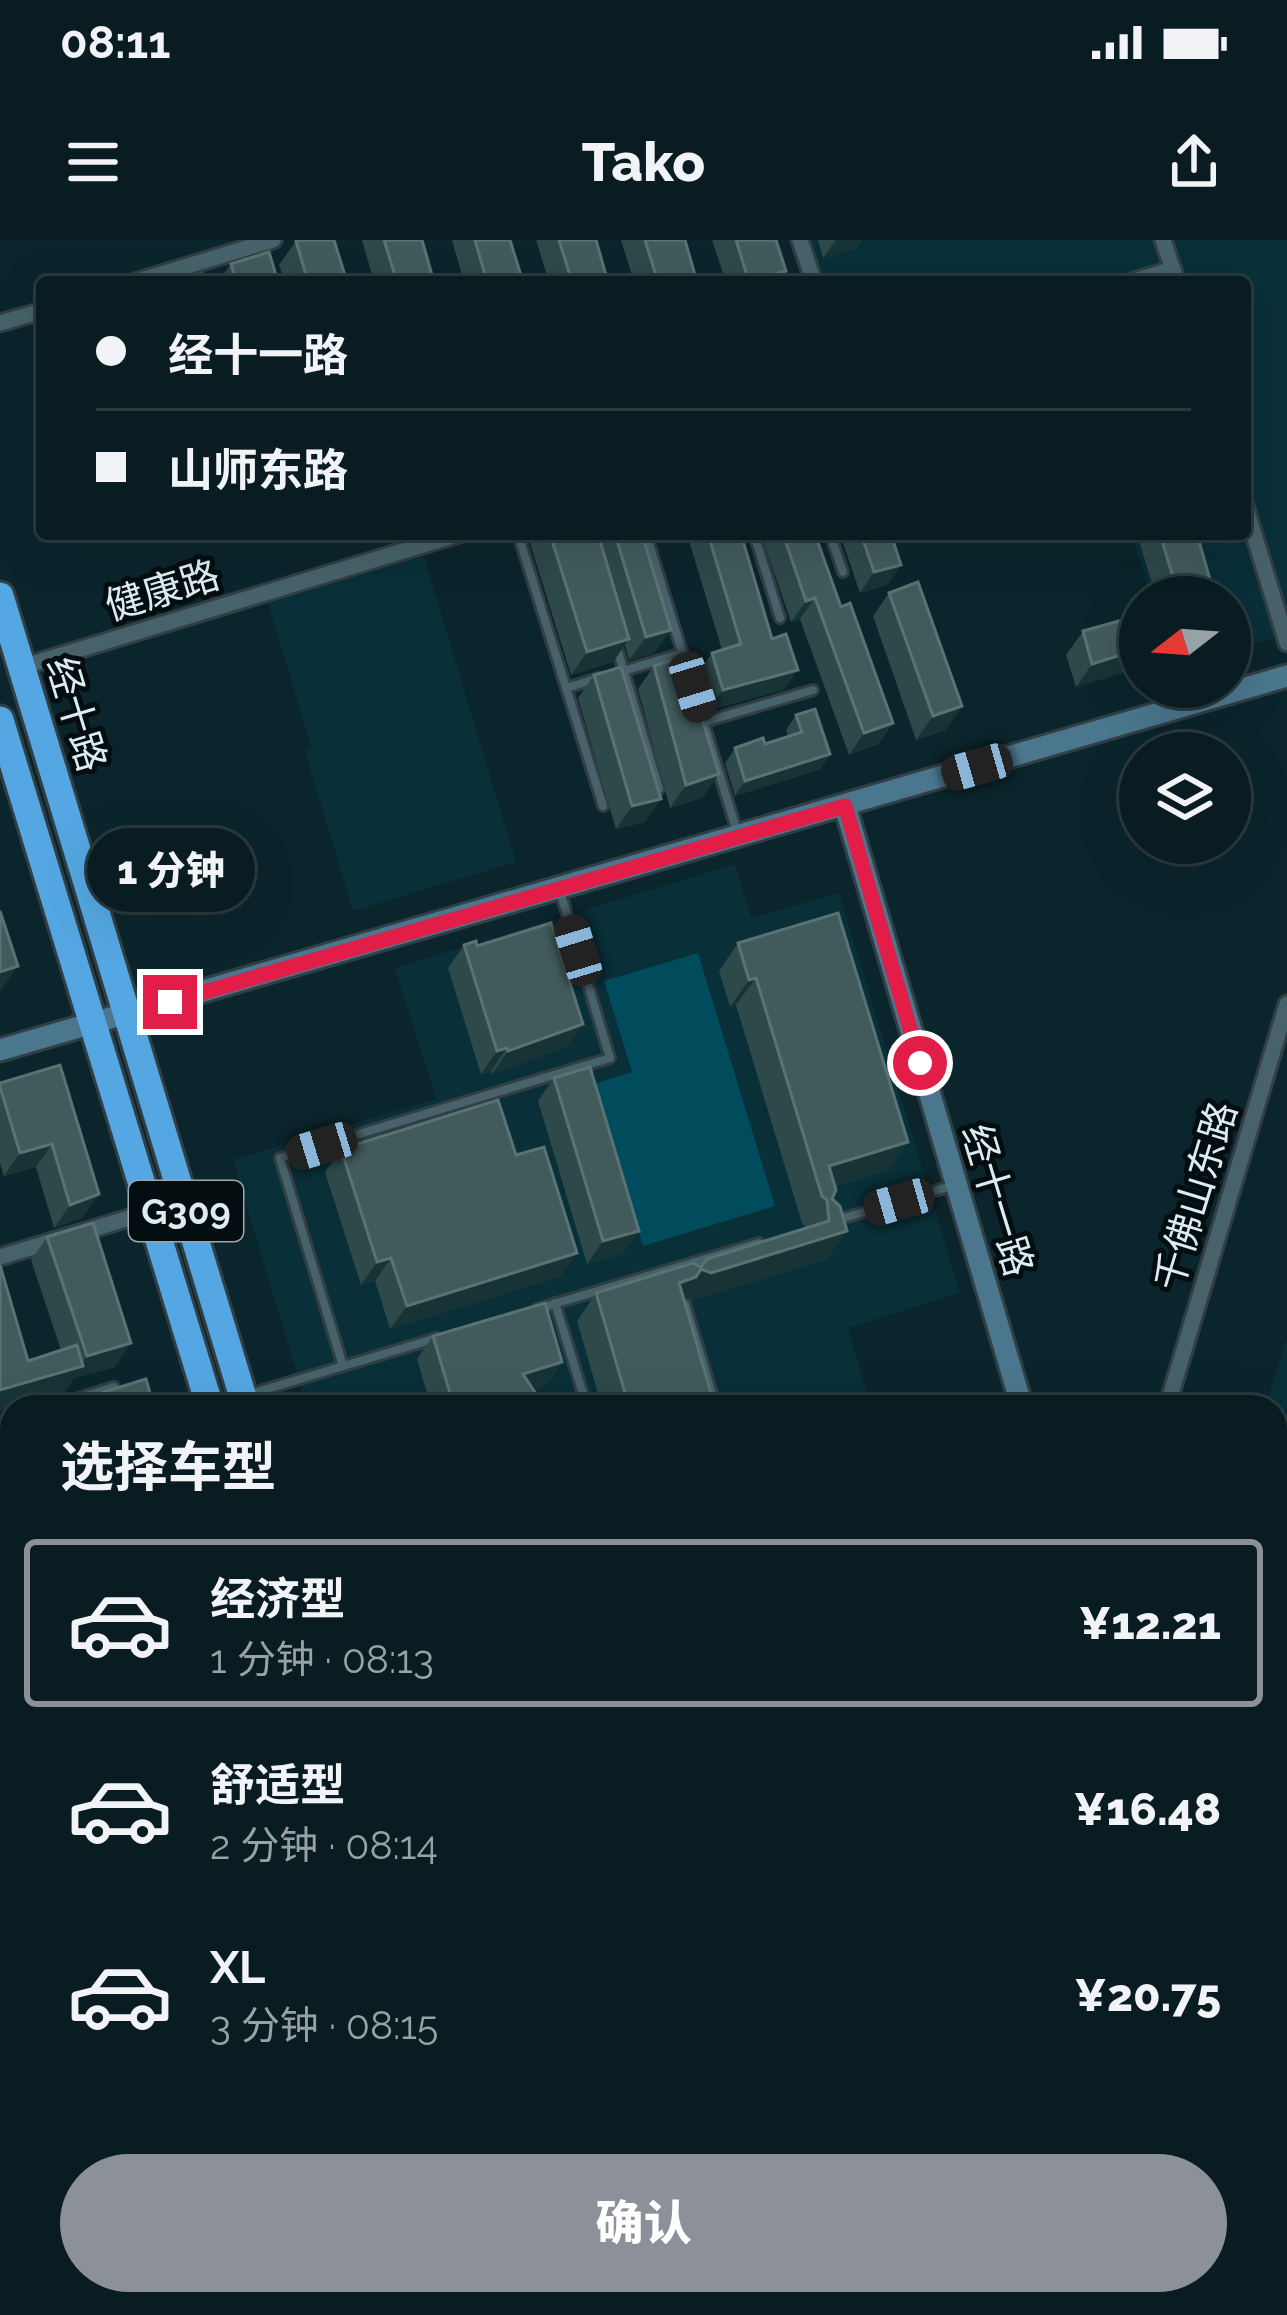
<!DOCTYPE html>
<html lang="zh">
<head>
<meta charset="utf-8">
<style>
  body { margin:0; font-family:Raleway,"Noto Sans SC",sans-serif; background:#16292e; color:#f1f3f6; height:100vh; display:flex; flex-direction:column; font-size:45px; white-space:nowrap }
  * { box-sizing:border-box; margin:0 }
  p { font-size:39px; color:#98a1a5 }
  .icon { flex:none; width:66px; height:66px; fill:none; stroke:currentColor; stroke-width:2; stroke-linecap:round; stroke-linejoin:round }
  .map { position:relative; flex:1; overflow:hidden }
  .panel { position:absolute; left:0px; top:1155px; width:1287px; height:921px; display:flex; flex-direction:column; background:#081c21; border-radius:36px 36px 0 0; box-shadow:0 12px 48px #0002,0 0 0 3px #293a3f }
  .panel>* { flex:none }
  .hud { position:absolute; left:36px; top:36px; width:1215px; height:264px; border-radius:12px; box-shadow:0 12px 48px #0002,0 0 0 3px #293a3f; display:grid; align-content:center; height:264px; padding:0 60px; background:#081c21 }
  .needle { width:78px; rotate:253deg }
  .tools { position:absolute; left:1119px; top:336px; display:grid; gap:24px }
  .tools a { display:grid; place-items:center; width:132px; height:132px; border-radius:50%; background:#081c21; box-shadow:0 12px 48px #0002,0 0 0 3px #293a3f; font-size:60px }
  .end { position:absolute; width:54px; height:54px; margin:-27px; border:15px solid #e11d48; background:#fff; box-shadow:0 0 0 6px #fff }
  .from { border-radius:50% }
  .bubble { position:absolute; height:84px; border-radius:42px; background:#081c21; box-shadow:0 12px 48px #0002,0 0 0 3px #293a3f; font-size:39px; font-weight:800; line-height:84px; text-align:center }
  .car { position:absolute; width:36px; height:72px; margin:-36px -18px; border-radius:15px; box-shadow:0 0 9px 3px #0007; background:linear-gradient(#222 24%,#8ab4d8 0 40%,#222 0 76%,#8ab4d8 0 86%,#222 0) }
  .hud b { display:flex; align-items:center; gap:42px; height:114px; font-size:45px }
  .hud b+b { border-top:3px solid #293a3f }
  .hud i { width:30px; height:30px; background:#f1f3f6 }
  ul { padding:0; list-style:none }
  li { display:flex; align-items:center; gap:36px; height:168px; margin:0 24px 18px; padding:0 36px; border:6px solid transparent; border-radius:12px }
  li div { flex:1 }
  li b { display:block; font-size:45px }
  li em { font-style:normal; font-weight:800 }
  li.selected { border-color:#8c9099 }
  li>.icon { width:108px; height:108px; stroke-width:1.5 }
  h2 { padding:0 60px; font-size:54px; line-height:144px }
  .primary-button { display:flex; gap:24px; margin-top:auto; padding:24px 60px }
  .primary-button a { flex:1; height:138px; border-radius:72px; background:#8c9099; color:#fff; font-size:48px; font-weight:800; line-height:138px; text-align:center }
  .status { display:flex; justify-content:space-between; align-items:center; height:84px; padding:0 60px; background:#081c21; direction:ltr }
  .status svg { height:33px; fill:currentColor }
  header { display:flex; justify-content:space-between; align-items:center; height:156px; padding:0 60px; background:#081c21; font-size:54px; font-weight:800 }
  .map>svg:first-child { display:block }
  .built { fill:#092f38 }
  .green { fill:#004c5c }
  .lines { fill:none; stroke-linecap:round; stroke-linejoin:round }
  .lane-casing { stroke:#313f45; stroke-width:14 }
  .street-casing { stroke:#313f45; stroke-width:21 }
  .secondary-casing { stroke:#313f45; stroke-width:27 }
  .highway-casing { stroke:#313f45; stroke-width:33 }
  .lane { stroke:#47626a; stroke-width:8 }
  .street { stroke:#47626a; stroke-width:15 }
  .secondary { stroke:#4b778e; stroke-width:21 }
  .highway { stroke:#54a7e2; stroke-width:27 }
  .wall { fill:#2e494a }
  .shaded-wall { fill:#183336 }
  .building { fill:#415b5c; stroke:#597273; stroke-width:3 }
  .route { stroke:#e11d48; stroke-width:15 }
  .labels { text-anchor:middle; stroke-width:10; stroke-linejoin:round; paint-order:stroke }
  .shield { fill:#040d10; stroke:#9ca9ae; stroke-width:3 }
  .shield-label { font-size:36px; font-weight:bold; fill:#ddecf1 }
  .street-label { font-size:39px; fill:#ddecf1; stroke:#040d10 }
</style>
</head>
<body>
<div class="status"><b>08:11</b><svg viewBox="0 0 49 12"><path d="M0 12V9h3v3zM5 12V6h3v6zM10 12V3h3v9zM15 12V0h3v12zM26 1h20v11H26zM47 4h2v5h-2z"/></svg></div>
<header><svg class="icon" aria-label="menu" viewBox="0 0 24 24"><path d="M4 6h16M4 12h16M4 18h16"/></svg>Tako<svg class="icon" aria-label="share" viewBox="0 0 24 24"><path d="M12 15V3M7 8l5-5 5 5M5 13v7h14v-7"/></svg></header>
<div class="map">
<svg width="1287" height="2075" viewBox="0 0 1287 2075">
  <rect width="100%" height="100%" fill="#0b252c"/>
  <g class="built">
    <path d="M805,0H1287V394L1230,411V357H1151L1132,294H1245V42H1136L1133,35L1113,42H818Z"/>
    <path d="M424,316L516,622L353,671L305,512L312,509L268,363Z"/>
    <path d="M735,624L751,678L839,653L960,1053L848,1088L871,1167H307L233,920L436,859L395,728Z"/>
    <path d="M1287,1099V1479L1275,1484V1167H1265Z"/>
    <path d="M12,1170V2064H183L171,2075H0V1174Z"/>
  </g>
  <path class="green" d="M698,713L775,966L643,1006L594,844L632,832L604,741Z"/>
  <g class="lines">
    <defs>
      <g id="lane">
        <path d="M518,294L603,566"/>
        <path d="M646,294L738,595"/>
        <path d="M754,294L780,378"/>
        <path d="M830,294L843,332"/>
        <path d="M616,405L659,549"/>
        <path d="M620,432L683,413"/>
        <path d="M566,448L599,438"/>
        <path d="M704,482L813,450"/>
        <path d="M837,980L955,945"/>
        <path d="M555,1063L587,1167"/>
        <path d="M685,1064L716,1167"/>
        <path d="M537,1069L759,1003"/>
        <path d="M343,1126L280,918L610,818L560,651"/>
        <path d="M250,1154L437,1098"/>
        <path d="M50,1167L114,1147"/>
        <path d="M0,1182L12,1179"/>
        <path d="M0,1351L12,1347"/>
        <path d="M0,1442L12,1484"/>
        <path d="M0,1940L12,1936"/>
        <path d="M303,2064L307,2075"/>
        <path d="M388,2064L392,2075"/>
      </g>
      <g id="street">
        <path d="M800,0L814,42"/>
        <path d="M1163,0L1177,42"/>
        <path d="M135,42L273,0"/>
        <path d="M1131,42L1173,29"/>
        <path d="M0,83L42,71"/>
        <path d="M1245,265L1287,403"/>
        <path d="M22,427L459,294"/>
        <path d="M0,1017L149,972"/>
        <path d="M1167,1167L1287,764"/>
        <path d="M1275,1501L1287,1496"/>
        <path d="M442,2075L471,2064"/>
        <path d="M923,2075L924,2064"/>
      </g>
      <g id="secondary">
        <path d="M845,566L1022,1167"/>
        <path d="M0,810L1287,436"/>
        <path d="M1275,2042L1284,2075"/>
      </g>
      <g id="highway">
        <path d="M0,356L246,1167"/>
        <path d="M0,480L210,1167"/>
        <path d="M482,2064L486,2075"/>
        <path d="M519,2064L522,2075"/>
      </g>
    </defs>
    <use href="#lane" class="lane-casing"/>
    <use href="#street" class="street-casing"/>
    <use href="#secondary" class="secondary-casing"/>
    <use href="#highway" class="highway-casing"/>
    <use href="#lane" class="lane"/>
    <use href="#street" class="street"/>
    <use href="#secondary" class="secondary"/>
    <use href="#highway" class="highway"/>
  </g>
  <g class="wall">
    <path d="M362,0H422L434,42H374Z"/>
    <path d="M452,0H510L523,42H464Z"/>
    <path d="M536,0H596L608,42H549Z"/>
    <path d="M621,0H685L697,42H634Z"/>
    <path d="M712,0H776L786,31L778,42H726Z"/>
    <path d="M818,0H862L857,8L823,18Z"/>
    <path d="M296,1L347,42H285L279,25Z"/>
    <path d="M231,24L278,42H218Z"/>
    <path d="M536,294H642L671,390L654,413L629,420L625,405L613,422L571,435L530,303Z"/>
    <path d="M687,294H741L772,399L798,430L783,450L708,470L697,434L712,413L722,410Z"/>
    <path d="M761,294H815L841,367L893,483L878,504L849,515L800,379L791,382Z"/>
    <path d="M840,294H891L901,325L887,345L860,353Z"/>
    <path d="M1137,294H1197L1215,357H1156Z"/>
    <path d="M889,353L946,490L916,500L873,376Z"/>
    <path d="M1140,375L1076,447L1066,415L1083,391Z"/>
    <path d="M654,426L703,557L670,568L638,449Z"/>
    <path d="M594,435L645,582L616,589L578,458Z"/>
    <path d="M796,475L830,514L820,529L735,556L725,523L735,508L765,504L788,496L786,490Z"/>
    <path d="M738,703L908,902L888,930L835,946L832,959L828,1019L692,1060L683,1057L715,1167H602L577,1081L596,1053L701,1027L807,988L802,983L736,765L730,767L719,731Z"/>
    <path d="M464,705L477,706L583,784L566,807L492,834L491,831L481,834L448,728Z"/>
    <path d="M554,838L639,991L622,1014L587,1024L538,861Z"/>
    <path d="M0,843L99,954L82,978L54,988L36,927L4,936L0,923Z"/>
    <path d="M341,909L516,915L561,1036L390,1089L375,1041L361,1045L325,932Z"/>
    <path d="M47,997L115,1127L74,1138L64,1152L28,1121L61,1110L31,1020Z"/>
    <path d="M433,1096L562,1122L546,1145L533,1149L540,1160L550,1167H431L417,1119Z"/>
    <path d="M104,1152L154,1167H93Z"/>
    <path d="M12,1182V1314L0,1273V1194L8,1183Z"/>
    <path d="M12,1356V1419L0,1380V1373Z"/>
    <path d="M12,1634V1771L0,1732V1637Z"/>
    <path d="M12,1872V1910L6,1912L0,1889Z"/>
    <path d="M12,1971V2064H147L152,2075H11L0,2048V1975Z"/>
    <path d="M320,2064H387L379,2075H323Z"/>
  </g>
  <g class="shaded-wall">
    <path d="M836,0H862L857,8L823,18Z"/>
    <path d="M786,31L778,42H754Z"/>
    <path d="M901,325L887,345L860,353L874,332Z"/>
    <path d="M815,358L800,379L791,382L806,361Z"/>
    <path d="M671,390L654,413L629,420L646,397Z"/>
    <path d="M629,399L613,422L571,435L587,412Z"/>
    <path d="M1140,409V428L1076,447L1092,424Z"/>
    <path d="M798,430L783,450L708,470L723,450Z"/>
    <path d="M962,466L946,490L916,500L933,476Z"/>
    <path d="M893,483L878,504L849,515L864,493Z"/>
    <path d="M830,514L820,529L735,556L745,541Z"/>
    <path d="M719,534L703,557L670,568L686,545Z"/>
    <path d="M661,559L645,582L616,589L632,566Z"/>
    <path d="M18,726L0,752V732Z"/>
    <path d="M756,738L736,765L730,767L749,740Z"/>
    <path d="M583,784L566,807L492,834L508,811Z"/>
    <path d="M507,808L491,831L481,834L497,811Z"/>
    <path d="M908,902L888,930L820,950L829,926Z"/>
    <path d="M52,904L36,927L4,936L20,913Z"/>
    <path d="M99,954L82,978L54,988L70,965Z"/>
    <path d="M639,991L622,1014L587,1024L603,1001Z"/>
    <path d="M847,991L828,1019L692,1060L683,1057L679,1043L701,1029Z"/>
    <path d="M577,1013L561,1036L390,1089L407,1066Z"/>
    <path d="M391,1018L375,1041L361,1045L377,1022Z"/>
    <path d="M131,1103L115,1127L74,1138L64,1152L0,1171V1150L80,1127L87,1116Z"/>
    <path d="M562,1122L546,1145L507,1156L523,1134Z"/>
    <path d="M12,1570V1597L0,1600V1573Z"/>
    <path d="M12,1664V1666L0,1683V1668Z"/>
    <path d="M374,2064H387L379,2075H345Z"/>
  </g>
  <g class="building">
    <path d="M300,0H334L347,42H308L296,1Z"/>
    <path d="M384,0H422L434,42H397Z"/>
    <path d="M475,0H510L523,42H487Z"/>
    <path d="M559,0H596L608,42H572Z"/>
    <path d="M645,0H685L697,42H658Z"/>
    <path d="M736,0H776L786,31L749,42Z"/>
    <path d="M269,12L278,42H236L231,24Z"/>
    <path d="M202,34L205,42H178Z"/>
    <path d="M550,294H598L629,399L587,412Z"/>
    <path d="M615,294H642L671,390L646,397Z"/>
    <path d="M708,294H741L772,399L786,394L798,430L723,450L712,413L741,404Z"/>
    <path d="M783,294H815L841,367L850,363L893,483L864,493L815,358L806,361Z"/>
    <path d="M861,294H891L901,325L874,332Z"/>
    <path d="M1160,294H1197L1215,357H1179Z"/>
    <path d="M918,342L962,466L933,476L889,353Z"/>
    <path d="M1140,375V409L1092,424L1083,391Z"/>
    <path d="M683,417L719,534L686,545L654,426Z"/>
    <path d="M621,427L661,559L632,566L594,435Z"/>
    <path d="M815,469L830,514L745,541L735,508L763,498L765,504L802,492L796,475Z"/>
    <path d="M0,671L18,726L0,732Z"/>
    <path d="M838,673L908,902L829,926L836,950L832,959L840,966L847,991L711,1033L701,1029L696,1037L679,1043L715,1167H629L596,1053L693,1023L701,1027L707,1019L829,981L827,960L822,956L756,738L749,740L738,703Z"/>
    <path d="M551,683L583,784L508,811L507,808L497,811L464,705L476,701L477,706Z"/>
    <path d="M60,825L99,954L70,965L52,904L20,913L0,847V843Z"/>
    <path d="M590,827L639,991L603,1001L554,838Z"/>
    <path d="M498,860L516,915L544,907L577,1013L407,1066L391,1018L377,1022L341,909Z"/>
    <path d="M93,983L131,1103L87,1116L47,997Z"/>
    <path d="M0,1025L28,1121L77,1105L83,1126L0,1150Z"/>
    <path d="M545,1063L562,1122L523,1134L540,1160L549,1164L550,1167H454L433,1096Z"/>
    <path d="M146,1139L154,1167H108L104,1152Z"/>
    <path d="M0,1468L12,1509V1570L0,1573Z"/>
    <path d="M12,1634V1664L0,1668V1637Z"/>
    <path d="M12,1971V2015L0,1986V1975Z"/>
    <path d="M32,2064H147L152,2075H37Z"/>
    <path d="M218,2064L221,2075H183Z"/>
    <path d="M344,2064H374L347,2073Z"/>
  </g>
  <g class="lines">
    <path class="route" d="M170,762L845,566L920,823"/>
  </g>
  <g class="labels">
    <rect class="shield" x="129" y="941" width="114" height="60" rx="9"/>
    <g class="shield-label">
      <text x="186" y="984">G309</text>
    </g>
    <g class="street-label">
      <text transform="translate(162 350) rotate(-17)" y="14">健康路</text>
      <text transform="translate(77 474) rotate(73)" y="14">经十路</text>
      <text transform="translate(1195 956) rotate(-73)" y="14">千佛山东路</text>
      <text transform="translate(998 960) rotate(73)" y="14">经十一路</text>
    </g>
  </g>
</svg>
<div class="tools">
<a><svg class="needle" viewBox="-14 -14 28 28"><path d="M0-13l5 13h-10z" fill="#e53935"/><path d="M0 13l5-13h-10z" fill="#98a1a5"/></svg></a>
<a><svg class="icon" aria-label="layers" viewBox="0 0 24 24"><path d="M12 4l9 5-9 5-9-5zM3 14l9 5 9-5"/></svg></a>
</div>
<i class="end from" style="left:920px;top:823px"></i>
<i class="end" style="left:170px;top:762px"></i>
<div class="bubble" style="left:87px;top:588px;width:168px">1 分钟</div>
<i class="car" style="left:693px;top:447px;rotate:163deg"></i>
<i class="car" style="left:977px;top:527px;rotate:254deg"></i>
<i class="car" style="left:578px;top:710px;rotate:343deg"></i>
<i class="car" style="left:322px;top:906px;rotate:253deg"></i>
<i class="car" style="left:899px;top:962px;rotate:254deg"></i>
<div class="hud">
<b><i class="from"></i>经十一路</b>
<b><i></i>山师东路</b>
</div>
<section class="panel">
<h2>选择车型</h2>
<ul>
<li class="selected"><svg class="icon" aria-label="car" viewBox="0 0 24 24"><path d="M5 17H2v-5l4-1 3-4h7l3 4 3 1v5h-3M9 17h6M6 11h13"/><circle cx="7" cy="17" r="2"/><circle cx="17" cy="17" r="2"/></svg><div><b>经济型</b><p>1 分钟 · 08:13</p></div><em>¥12.21</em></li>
<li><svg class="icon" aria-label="car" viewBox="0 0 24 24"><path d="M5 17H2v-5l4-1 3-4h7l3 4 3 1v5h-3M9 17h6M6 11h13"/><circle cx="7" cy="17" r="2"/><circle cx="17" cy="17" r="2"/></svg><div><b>舒适型</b><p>2 分钟 · 08:14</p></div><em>¥16.48</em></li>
<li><svg class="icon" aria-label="car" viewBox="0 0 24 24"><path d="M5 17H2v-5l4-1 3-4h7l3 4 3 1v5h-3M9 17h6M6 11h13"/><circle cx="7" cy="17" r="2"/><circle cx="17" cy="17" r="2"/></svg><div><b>XL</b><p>3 分钟 · 08:15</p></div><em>¥20.75</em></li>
</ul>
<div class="primary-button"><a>确认</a></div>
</section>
</div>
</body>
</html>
